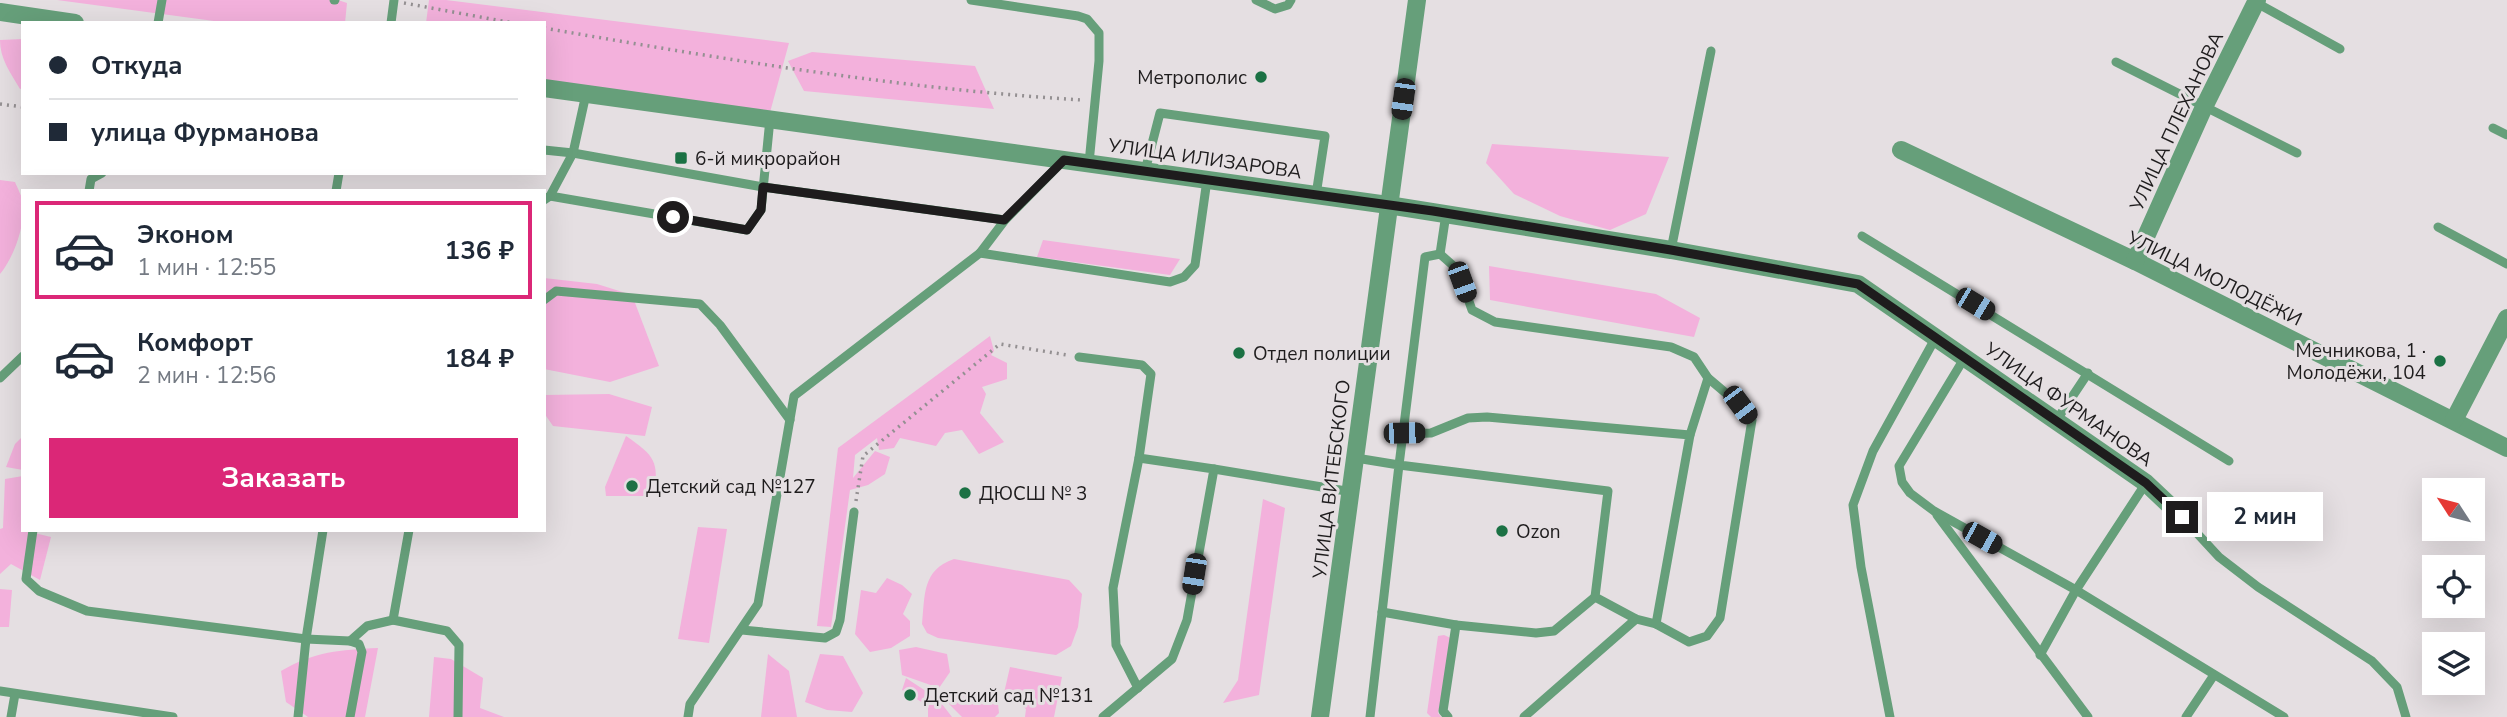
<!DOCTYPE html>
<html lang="ru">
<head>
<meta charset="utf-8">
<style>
  body { margin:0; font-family:"Nunito Sans",sans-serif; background:#f6f6f7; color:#1f2937; height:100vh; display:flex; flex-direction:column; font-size:26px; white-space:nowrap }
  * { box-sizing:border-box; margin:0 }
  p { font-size:23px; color:#747a83 }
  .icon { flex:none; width:38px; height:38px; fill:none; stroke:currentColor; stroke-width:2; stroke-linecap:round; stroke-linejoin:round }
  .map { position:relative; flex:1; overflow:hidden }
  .panel { position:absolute; left:21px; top:189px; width:525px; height:343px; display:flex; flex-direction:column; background:#fff; border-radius:0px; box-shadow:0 7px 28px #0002 }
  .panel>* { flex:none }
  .hud { position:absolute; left:21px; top:21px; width:525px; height:154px; border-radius:0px; box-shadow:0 7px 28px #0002; display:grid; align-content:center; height:154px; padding:0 28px; background:#fff }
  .needle { width:46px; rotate:306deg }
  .fabs { position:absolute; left:2422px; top:478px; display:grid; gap:14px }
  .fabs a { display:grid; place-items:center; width:63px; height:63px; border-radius:0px; background:#fff; box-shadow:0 7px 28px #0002; font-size:35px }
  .end { position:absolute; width:32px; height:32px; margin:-16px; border:9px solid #1e1c1d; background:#fff; box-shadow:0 0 0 4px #fff }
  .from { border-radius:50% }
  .bubble { position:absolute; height:49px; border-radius:0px; background:#fff; box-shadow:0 7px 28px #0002; font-size:23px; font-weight:700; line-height:49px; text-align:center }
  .car { position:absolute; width:21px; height:42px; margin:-21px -10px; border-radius:9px; box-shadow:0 0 5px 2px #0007; background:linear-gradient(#222 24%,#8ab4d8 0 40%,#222 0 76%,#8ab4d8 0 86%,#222 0) }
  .hud b { display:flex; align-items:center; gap:24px; height:66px; font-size:26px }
  .hud b+b { border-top:2px solid #e0e1e3 }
  .hud i { width:18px; height:18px; background:#1f2937 }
  ul { padding:12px 0 0; list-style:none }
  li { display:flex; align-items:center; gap:21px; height:98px; margin:0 14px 10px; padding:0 14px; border:4px solid transparent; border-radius:0px }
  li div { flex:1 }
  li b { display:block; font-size:26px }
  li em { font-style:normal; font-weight:700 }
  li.on { border-color:#db2777 }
  li>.icon { width:63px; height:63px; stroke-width:1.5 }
  .primary-button { display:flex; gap:14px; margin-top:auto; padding:14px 28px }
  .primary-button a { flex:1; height:80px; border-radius:0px; background:#db2777; color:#fff; font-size:28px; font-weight:700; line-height:80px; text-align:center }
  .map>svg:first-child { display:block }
  .green { fill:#f3b1dc }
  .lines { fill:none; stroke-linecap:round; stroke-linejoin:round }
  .path { stroke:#949092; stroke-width:3.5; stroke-dasharray:2 5; stroke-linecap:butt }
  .service { stroke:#669f7a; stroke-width:9 }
  .minor { stroke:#669f7a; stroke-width:18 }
  .tertiary { stroke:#669f7a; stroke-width:18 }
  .route { stroke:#1e1c1d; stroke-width:9 }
  .poi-dot { fill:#1b7144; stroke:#e5dfe2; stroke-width:2.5 }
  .labels { text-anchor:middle; stroke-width:6; stroke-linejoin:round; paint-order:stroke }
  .poi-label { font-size:19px; fill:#1e1c1d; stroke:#e5dfe2; text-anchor:start }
  .street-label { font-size:19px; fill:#1e1c1d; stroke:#e5dfe2 }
</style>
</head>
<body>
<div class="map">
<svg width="2507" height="717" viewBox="0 0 2507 717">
  <rect width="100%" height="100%" fill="#e5dfe2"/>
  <g class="green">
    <path d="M57,0H338L347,3L345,23H229Z"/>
    <path d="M429,0H446L789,43L769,116L544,80V23H426Z"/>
    <path d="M23,39V88L20,89C10,72 0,59 0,40Z"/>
    <path d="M812,52L975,66L994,109L804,91L788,61Z"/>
    <path d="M1492,144L1669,157L1646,214L1610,230L1560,216L1514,194L1486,163Z"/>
    <path d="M0,180L15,182C18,189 22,196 23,204C25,226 14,257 0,274Z"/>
    <path d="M1043,240L1180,259L1170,275L1037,257Z"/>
    <path d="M1489,266L1656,294L1700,318L1694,337L1490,300Z"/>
    <path d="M544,278L597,284L632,295L659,366L610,382L544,369Z"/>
    <path d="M990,336L994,351L991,355L1007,363V379L982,387L986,394L980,413L1004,442L979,454L962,430L945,433L936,446L900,438L894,448L879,450L877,438L855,455L853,478L875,451L890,457L885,474L868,485L850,490L831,627L817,626L838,448Z"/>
    <path d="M609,394L652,407L645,436L553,426L544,413V395Z"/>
    <path d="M23,436V470L6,467L15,444Z"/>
    <path d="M626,436C655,456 659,461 654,496H606L605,487Z"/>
    <path d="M23,476L22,530L51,537L40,580L11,564L0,574V529L3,528L5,479Z"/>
    <path d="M1263,499L1285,508L1259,695L1223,703L1238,680Z"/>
    <path d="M698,527L727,529L709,643L678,639Z"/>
    <path d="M954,559L1069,580L1082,594L1078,627L1071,646L1056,655L938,638L927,633L922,624C925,595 922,570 954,559Z"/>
    <path d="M887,578L902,585L912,594L903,614L910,621V636L891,648L870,652L855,634L861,590L876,593Z"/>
    <path d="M0,589L12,590L9,627H0Z"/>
    <path d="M1444,635L1453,639L1438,713L1441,717H1431L1427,713L1438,636Z"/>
    <path d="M916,647L947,654L950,672L939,688L902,675L899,650Z"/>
    <path d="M378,648L365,717H308L286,702L281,671C316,651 339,650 378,648Z"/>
    <path d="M768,654L789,671L797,717H761Z"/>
    <path d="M820,654L843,656L863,693L852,712L827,710L805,702Z"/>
    <path d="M434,657L451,659L483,678L480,708L504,717H429Z"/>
    <path d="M1010,667L1062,677L1054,717H1025L1026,709L1004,693Z"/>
    <path d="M906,678L938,699L952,717H928V706L902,690Z"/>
    <path d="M990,690L997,695L999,713L995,717H962L944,699Z"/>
  </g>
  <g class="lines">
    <g class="path">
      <path d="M404,3L513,23"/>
      <path d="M544,28C722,59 902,89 1082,100"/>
      <path d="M0,104L23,107"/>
      <path d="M856,501L863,456L1000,344L1067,355"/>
    </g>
    <g class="service">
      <path d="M334,0H335"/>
      <path d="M971,0L1078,16L1087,19L1099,33V61L1089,163"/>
      <path d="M1256,0L1275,9L1288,5L1291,0"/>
      <path d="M2255,2L2340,49"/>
      <path d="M158,23L162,0"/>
      <path d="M391,23L394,0"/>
      <path d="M2116,62L2297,153"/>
      <path d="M2493,128L2507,135"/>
      <path d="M544,150L573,153L763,187L1005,220"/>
      <path d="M1145,171L1160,113L1325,136L1316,195"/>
      <path d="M89,191L91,179L102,173"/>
      <path d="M336,191L339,173"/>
      <path d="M550,196L747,230L761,210L770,119"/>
      <path d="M544,200L550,196L573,153L586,94"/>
      <path d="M2438,227L2507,264"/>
      <path d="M1862,236L2229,461"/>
      <path d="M1671,250L1711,51"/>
      <path d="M980,253L1170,282L1184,277L1195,265L1207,180"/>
      <path d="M1440,254L1458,270L1472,310L1495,322L1671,347L1694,357L1708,378L1740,405L1752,420L1720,618L1707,636L1689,642L1656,624L1636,619L1595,597L1608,491L1399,465L1425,257Z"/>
      <path d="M1440,254L1446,214"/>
      <path d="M544,300L556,291L700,304L720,325L790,420"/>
      <path d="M1079,357L1142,365L1151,374L1139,458L1214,469L1187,620L1172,659L1103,717"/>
      <path d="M1965,357L1899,466L1902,482L1910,493L1934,511L2076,590L2284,717"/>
      <path d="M0,378L23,356"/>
      <path d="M2056,421L2088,373"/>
      <path d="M1404,434L1431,433L1468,418L1487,417L1690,435L1656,624"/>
      <path d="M1690,435L1708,378"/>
      <path d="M1356,458L1399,465L1370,717"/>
      <path d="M1214,469L1352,492"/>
      <path d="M1937,515L2088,717"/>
      <path d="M2182,517L2219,557L2258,587L2372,661L2397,687L2406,717"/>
      <path d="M33,530L26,579L39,591L87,611L306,639L350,641L359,644L362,652L350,717"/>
      <path d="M409,530L393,620L447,631L459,645L458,717"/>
      <path d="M1382,612L1456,625L1443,711L1448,717"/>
      <path d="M1456,625L1536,633L1554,631L1595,597"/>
      <path d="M742,630L825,638L836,632L840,620L854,512"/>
      <path d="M350,641L367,626L393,620"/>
      <path d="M2040,655L2076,590L2146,483"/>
      <path d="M1138,688L1116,645L1113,588L1139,458"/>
      <path d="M0,691L173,717"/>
      <path d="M11,717L15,694"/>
      <path d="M298,717L306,639L323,530"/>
      <path d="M688,717L690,704L758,604L794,396L980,253L1005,220L1063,161"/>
      <path d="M1524,717L1636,619"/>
      <path d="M1890,717L1861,567L1853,505L1873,451L1936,337"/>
      <path d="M2186,717L2214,675"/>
    </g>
    <g class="minor">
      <path d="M1901,150L2135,261L2507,448"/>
      <path d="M1388,205L1671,250L1858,284L2146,483L2182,517"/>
      <path d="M2135,261L2204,107L2257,0"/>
      <path d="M2454,420L2507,318"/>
    </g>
    <g class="tertiary">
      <path d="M0,12L75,23"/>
      <path d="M544,88L1388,205"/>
      <path d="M1320,717L1417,0"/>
    </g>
  </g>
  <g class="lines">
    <path class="route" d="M673,217L747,230L761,210L763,187L1004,220L1064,160L1433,211L1671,250L1858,284L2146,483L2182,517"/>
  </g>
  <g class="poi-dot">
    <circle cx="1261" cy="77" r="7"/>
    <rect x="674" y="151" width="14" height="14" rx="3.5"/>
    <circle cx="1239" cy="353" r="7"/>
    <circle cx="2440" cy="361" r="7"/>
    <circle cx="632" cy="486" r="7"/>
    <circle cx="965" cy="493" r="7"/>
    <circle cx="1502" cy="531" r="7"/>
    <circle cx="910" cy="695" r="7"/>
  </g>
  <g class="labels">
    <g class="poi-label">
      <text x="1247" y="84" text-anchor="end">Метрополис</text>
      <text x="695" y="165">6-й микрорайон</text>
      <text x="2426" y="357" text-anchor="end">Мечникова, 1 ·<tspan x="2426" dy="22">Молодёжи, 104</tspan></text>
      <text x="1253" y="360">Отдел полиции</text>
      <text x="646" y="493">Детский сад №127</text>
      <text x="979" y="500">ДЮСШ № 3</text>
      <text x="1516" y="538">Ozon</text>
      <text x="924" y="702">Детский сад №131</text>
    </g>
    <g class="street-label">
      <text transform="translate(2176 121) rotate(-65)" y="7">УЛИЦА ПЛЕХАНОВА</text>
      <text transform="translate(1205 158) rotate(8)" y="7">УЛИЦА ИЛИЗАРОВА</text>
      <text transform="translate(2215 278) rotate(26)" y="7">УЛИЦА МОЛОДЁЖИ</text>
      <text transform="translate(2069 404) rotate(35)" y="7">УЛИЦА ФУРМАНОВА</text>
      <text transform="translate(1331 479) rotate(-83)" y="7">УЛИЦА ВИТЕБСКОГО</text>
    </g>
  </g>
</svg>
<div class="fabs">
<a><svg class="needle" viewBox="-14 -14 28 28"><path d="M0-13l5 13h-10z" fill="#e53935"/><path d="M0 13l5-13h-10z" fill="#747a83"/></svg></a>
<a><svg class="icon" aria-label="locate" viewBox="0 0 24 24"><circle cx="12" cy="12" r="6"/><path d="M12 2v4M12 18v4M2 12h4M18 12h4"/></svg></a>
<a><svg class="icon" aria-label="layers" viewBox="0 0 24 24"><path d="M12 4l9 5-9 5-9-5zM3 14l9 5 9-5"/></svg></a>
</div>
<i class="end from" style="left:673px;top:217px"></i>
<i class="end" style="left:2182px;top:517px"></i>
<div class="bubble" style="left:2207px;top:492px;width:116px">2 мин</div>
<i class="car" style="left:1403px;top:99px;rotate:188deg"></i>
<i class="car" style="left:1462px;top:282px;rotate:160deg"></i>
<i class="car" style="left:1975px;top:304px;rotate:121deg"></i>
<i class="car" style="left:1740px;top:405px;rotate:143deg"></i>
<i class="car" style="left:1404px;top:433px;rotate:89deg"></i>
<i class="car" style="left:1982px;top:538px;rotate:119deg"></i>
<i class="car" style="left:1194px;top:574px;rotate:189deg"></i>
<div class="hud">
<b><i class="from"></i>Откуда</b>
<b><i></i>улица Фурманова</b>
</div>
<section class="panel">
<ul>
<li class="on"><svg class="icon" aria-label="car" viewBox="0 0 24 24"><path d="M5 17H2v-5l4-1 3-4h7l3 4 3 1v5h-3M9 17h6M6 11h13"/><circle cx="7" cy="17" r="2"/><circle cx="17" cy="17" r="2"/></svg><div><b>Эконом</b><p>1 мин · 12:55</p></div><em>136 ₽</em></li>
<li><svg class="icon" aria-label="car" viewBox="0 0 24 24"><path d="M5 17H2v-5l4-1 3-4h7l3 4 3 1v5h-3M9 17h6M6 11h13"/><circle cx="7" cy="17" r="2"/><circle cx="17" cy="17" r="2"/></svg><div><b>Комфорт</b><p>2 мин · 12:56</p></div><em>184 ₽</em></li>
</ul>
<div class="primary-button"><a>Заказать</a></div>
</section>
</div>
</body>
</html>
